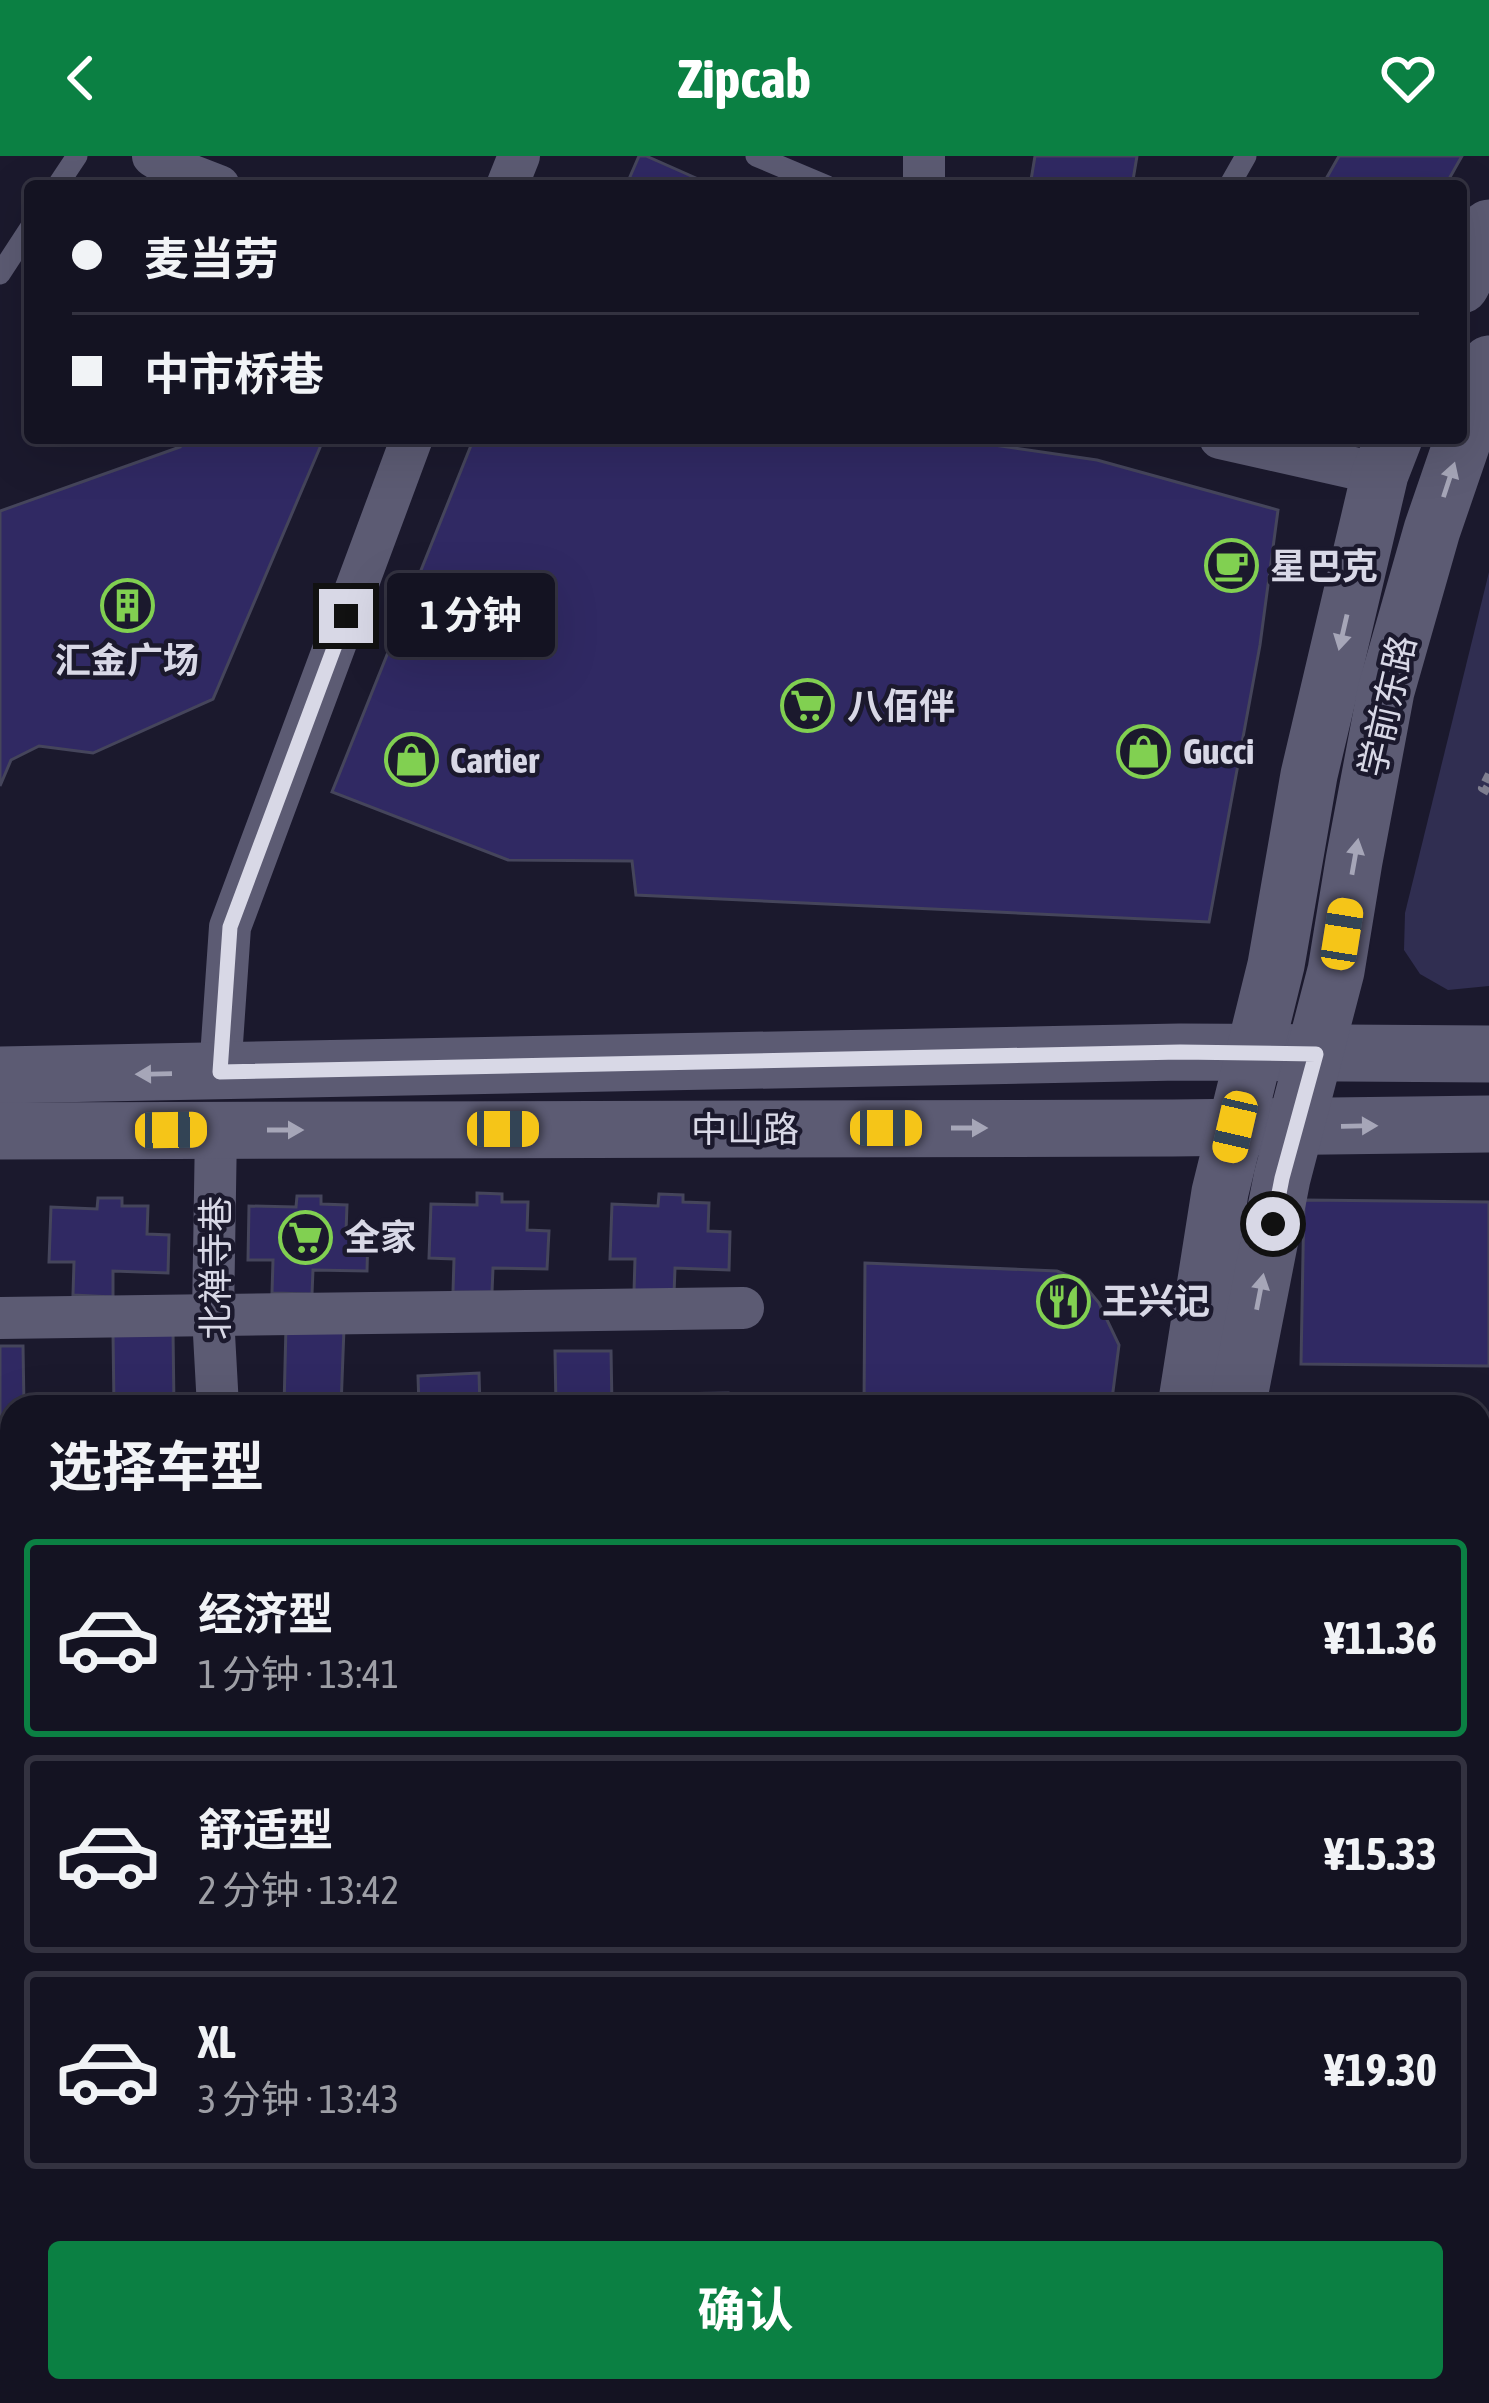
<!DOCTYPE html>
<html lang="zh">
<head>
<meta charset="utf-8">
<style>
  body { margin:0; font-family:"Asap Condensed","Noto Sans SC",sans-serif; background:#1d1c2a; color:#f1f3f6; height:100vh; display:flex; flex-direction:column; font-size:45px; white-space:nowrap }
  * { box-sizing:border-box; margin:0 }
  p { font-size:39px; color:#9d9ea5 }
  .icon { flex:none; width:66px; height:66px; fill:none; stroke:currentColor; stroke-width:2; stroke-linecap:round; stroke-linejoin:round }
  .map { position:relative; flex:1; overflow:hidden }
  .drawer { position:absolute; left:0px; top:1239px; width:1491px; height:1008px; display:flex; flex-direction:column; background:#141322; border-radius:36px 36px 0 0; box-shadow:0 12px 48px #0002,0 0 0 3px #333240 }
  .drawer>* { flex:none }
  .top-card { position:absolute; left:24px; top:24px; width:1443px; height:264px; border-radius:12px; box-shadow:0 12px 48px #0002,0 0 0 3px #333240; display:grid; align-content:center; height:264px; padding:0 48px; background:#141322 }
  .end { position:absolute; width:54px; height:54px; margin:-27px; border:15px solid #d8d8e6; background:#111; box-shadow:0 0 0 6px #111 }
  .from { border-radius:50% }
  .bubble { position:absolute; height:84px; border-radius:12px; background:#141322; box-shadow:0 12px 48px #0002,0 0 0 3px #333240; font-size:39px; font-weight:700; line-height:84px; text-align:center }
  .car { position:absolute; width:36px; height:72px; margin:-36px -18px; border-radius:15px; box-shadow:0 0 9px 3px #0007; background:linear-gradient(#f5c518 24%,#345 0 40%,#f5c518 0 76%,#345 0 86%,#f5c518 0) }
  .top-card b { display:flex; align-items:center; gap:42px; height:114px; font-size:45px }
  .top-card b+b { border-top:3px solid #333240 }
  .top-card i { width:30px; height:30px; background:#f1f3f6 }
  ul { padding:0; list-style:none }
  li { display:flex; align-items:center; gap:36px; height:198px; margin:0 24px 18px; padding:0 24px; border:6px solid #333240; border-radius:12px }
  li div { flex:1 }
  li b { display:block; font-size:45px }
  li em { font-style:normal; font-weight:700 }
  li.selected { border-color:#0b8043 }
  li>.icon { width:108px; height:108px; stroke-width:1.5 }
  h2 { padding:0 48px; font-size:54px; line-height:144px }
  .action { display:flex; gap:24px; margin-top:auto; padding:24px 48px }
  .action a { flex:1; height:138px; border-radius:12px; background:#0b8043; color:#fff; font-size:48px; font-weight:700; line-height:138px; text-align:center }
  header { display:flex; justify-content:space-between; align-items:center; height:156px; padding:0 48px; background:#0b8043; color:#fff; font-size:54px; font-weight:700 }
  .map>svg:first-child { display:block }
  .green { fill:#302e51 }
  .building { fill:#302963; stroke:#45455b; stroke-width:3 }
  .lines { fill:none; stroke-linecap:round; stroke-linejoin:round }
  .path { stroke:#7f7e8f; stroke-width:8; stroke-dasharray:9 6; stroke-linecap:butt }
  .lane { stroke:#5c5b73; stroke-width:21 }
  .street { stroke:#5c5b73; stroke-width:42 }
  .secondary { stroke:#5c5b73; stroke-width:57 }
  .oneway { fill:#a6a6b8 }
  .route { stroke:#d8d8e6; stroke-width:15 }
  .labels { text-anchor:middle; stroke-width:9; stroke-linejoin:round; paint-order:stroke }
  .poi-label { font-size:36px; font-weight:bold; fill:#d8d8e6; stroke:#1b192d; text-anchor:start }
  .street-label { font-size:36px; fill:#d8d8e6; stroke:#1b192d }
</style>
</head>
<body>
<header><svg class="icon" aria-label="back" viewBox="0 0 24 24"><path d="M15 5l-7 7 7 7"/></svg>Zipcab<svg class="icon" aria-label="heart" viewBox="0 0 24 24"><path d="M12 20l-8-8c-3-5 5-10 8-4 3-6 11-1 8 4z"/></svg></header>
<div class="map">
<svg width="1489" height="2247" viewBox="0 0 1489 2247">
  <rect width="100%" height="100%" fill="#1b192d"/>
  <g class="green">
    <path d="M1489,416V830L1448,834L1420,818L1404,794L1405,757Z"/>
    <path d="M0,2009L12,2015V2203L0,2197Z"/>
  </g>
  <g class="building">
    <path d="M639,0H646L714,30H626Z"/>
    <path d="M1035,0H1137L1132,30H1030Z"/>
    <path d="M1339,0H1462L1445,30H1322Z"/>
    <path d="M178,282H324L213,543L93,597L39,590L11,604L0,630V355L180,291Z"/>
    <path d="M474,282H945L1097,304L1278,354L1260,489L1209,766L636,739L632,705L508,704L332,636Z"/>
    <path d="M477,1037L502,1038V1046H528L527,1074L549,1075L547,1113L493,1112L492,1136H453L454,1103L429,1102L431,1048L477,1049Z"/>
    <path d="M659,1038L683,1039V1046L709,1047L708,1075L730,1076L729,1114L675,1112L674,1138L634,1136L635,1103H610L612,1048L658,1050Z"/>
    <path d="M297,1040H321V1048L347,1049L346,1076L368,1077L367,1115L313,1114L312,1138L272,1137L273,1104H248L249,1050L296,1051Z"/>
    <path d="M98,1042H122V1050H148L147,1078L169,1079L168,1117L113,1115V1141L73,1139L74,1106H49L51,1051L97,1053Z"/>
    <path d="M1304,1044L1489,1046V1210L1301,1208Z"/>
    <path d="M865,1107L1057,1115L1080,1124L1099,1147L1119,1189L1111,1251H864Z"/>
    <path d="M286,1170L344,1172L341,1251H284Z"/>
    <path d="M173,1175L174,1251H114L113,1176Z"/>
    <path d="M0,1190H23L24,1251H12V1326L0,1327Z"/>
    <path d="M555,1195H611L612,1251H556Z"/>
    <path d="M479,1217L480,1251H419L418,1220Z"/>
    <path d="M728,1237V1251H668L667,1238Z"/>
    <path d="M1304,1238L1371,1248L1370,1251H1302Z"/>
    <path d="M1479,1349L1489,1350V1388L1479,1387Z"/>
    <path d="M0,1374L12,1377V1415L0,1463Z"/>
    <path d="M1479,1484L1489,1485V1655L1479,1712Z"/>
    <path d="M0,1517L12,1520V1708L0,1752Z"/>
    <path d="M0,1762L12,1766V1878L0,1875Z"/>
    <path d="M1489,2203V2247H1436L1439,2235H1479V2204Z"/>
    <path d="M154,2235H331L354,2247H148Z"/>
    <path d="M601,2235H687L684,2247H646Z"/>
    <path d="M737,2235H849L845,2247H733Z"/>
  </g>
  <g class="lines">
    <path class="path" d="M1489,618L1482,632L1489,636"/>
    <g class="lane">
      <path d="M756,0L827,30"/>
      <path d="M57,30L77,0"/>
      <path d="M1229,30L1246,0"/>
      <path d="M0,118L30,72"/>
      <path d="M0,1958L12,1963"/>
    </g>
    <g class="street">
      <path d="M153,0L172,12L219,30"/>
      <path d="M924,0V30"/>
      <path d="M507,30L519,0"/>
      <path d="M1220,282L1380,318"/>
      <path d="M220,916L230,771L412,282"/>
      <path d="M216,974L213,1160L218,1251"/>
      <path d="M0,1162L743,1152"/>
      <path d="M1479,2053L1489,2055"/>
      <path d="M1369,2247L1372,2235"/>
    </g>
    <g class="secondary">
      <path d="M1461,129L1489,72"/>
      <path d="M0,919L1180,896L1489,898"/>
      <path d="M0,975L1173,972L1489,968"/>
      <path d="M1186,1251L1220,1036L1276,809L1309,619L1380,318L1394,282"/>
      <path d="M1237,1251L1282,1022L1336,815L1354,705L1386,535L1432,374L1489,208"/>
      <path d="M960,2247L966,2235"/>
    </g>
  </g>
  <defs><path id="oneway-solid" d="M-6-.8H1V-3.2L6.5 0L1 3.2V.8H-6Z" transform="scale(3)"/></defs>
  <g class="oneway">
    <use href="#oneway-solid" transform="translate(1449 324) rotate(-72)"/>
    <use href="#oneway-solid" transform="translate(1343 476) rotate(103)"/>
    <use href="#oneway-solid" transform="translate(1355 701) rotate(-80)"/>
    <use href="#oneway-solid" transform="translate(154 918) rotate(179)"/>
    <use href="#oneway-solid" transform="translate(1359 970) rotate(-1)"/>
    <use href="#oneway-solid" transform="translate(969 972)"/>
    <use href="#oneway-solid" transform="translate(285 974)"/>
    <use href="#oneway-solid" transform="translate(1260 1136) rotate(-79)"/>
  </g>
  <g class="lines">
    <path class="route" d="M346,460L230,771L220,916L1180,896L1316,898L1282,1022L1273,1068"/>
  </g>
  <defs>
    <symbol id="cafe-ring" viewBox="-11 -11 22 22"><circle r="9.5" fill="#1b192d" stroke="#81d051" stroke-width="1.5"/><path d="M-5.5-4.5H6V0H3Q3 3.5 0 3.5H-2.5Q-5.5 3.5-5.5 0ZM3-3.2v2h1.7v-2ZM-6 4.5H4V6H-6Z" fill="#81d051"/></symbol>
    <symbol id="building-ring" viewBox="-11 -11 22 22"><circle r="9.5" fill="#1b192d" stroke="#81d051" stroke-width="1.5"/><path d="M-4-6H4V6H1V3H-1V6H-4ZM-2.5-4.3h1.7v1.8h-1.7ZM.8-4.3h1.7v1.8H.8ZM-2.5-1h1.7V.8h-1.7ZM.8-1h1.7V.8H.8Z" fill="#81d051"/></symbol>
    <symbol id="supermarket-ring" viewBox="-11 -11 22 22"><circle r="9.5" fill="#1b192d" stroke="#81d051" stroke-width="1.5"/><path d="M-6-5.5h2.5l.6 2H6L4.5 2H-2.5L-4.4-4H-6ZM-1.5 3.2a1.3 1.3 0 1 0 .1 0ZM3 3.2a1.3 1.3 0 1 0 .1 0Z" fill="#81d051"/></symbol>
    <symbol id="shop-ring" viewBox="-11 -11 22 22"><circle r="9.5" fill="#1b192d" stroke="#81d051" stroke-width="1.5"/><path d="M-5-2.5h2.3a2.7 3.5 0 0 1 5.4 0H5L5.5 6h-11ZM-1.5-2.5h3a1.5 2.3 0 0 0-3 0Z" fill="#81d051"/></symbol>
    <symbol id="restaurant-ring" viewBox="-11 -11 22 22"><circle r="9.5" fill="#1b192d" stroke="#81d051" stroke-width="1.5"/><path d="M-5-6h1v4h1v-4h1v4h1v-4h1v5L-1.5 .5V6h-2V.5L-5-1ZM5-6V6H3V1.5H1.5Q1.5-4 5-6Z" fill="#81d051"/></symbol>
  </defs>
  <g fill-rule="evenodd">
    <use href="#cafe-ring" x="1202" y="380" width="59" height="59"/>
    <use href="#building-ring" x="98" y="420" width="59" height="59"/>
    <use href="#supermarket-ring" x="778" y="520" width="59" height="59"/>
    <use href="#shop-ring" x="1114" y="566" width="59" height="59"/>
    <use href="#shop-ring" x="382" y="574" width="59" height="59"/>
    <use href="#supermarket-ring" x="276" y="1052" width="59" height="59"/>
    <use href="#restaurant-ring" x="1034" y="1116" width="59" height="59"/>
  </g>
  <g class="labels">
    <g class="poi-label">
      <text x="1270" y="423">星巴克</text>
      <text x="127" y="517" text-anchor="middle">汇金广场</text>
      <text x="847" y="563">八佰伴</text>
      <text x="1183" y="608">Gucci</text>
      <text x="450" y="617">Cartier</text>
      <text x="344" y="1094">全家</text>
      <text x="1102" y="1158">王兴记</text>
    </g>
    <g class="street-label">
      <text transform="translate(1387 550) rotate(-77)" y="13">学前东路</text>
      <text x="745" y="986">中山路</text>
      <text transform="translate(215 1112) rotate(-90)" y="13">北禅寺巷</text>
    </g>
  </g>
</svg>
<i class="end from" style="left:1273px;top:1068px"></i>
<i class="end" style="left:346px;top:460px"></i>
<div class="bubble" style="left:387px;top:417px;width:168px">1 分钟</div>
<i class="car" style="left:1342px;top:778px;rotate:9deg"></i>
<i class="car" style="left:1235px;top:971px;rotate:193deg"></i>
<i class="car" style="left:886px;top:972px;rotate:90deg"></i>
<i class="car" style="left:503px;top:973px;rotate:90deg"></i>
<i class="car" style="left:171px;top:974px;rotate:89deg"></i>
<div class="top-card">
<b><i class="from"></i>麦当劳</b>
<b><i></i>中市桥巷</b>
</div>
<section class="drawer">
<h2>选择车型</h2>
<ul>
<li class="selected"><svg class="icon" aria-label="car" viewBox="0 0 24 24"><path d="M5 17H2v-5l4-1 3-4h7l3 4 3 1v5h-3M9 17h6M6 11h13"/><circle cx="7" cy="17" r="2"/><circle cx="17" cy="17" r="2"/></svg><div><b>经济型</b><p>1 分钟 · 13:41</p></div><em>¥11.36</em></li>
<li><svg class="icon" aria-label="car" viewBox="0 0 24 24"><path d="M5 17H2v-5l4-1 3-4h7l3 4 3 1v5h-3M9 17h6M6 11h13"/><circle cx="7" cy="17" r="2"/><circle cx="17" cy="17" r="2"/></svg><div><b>舒适型</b><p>2 分钟 · 13:42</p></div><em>¥15.33</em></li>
<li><svg class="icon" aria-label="car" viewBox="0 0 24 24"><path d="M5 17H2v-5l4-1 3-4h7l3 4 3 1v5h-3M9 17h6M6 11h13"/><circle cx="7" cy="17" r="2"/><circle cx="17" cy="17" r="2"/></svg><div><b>XL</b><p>3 分钟 · 13:43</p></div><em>¥19.30</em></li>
</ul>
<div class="action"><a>确认</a></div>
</section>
</div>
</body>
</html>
